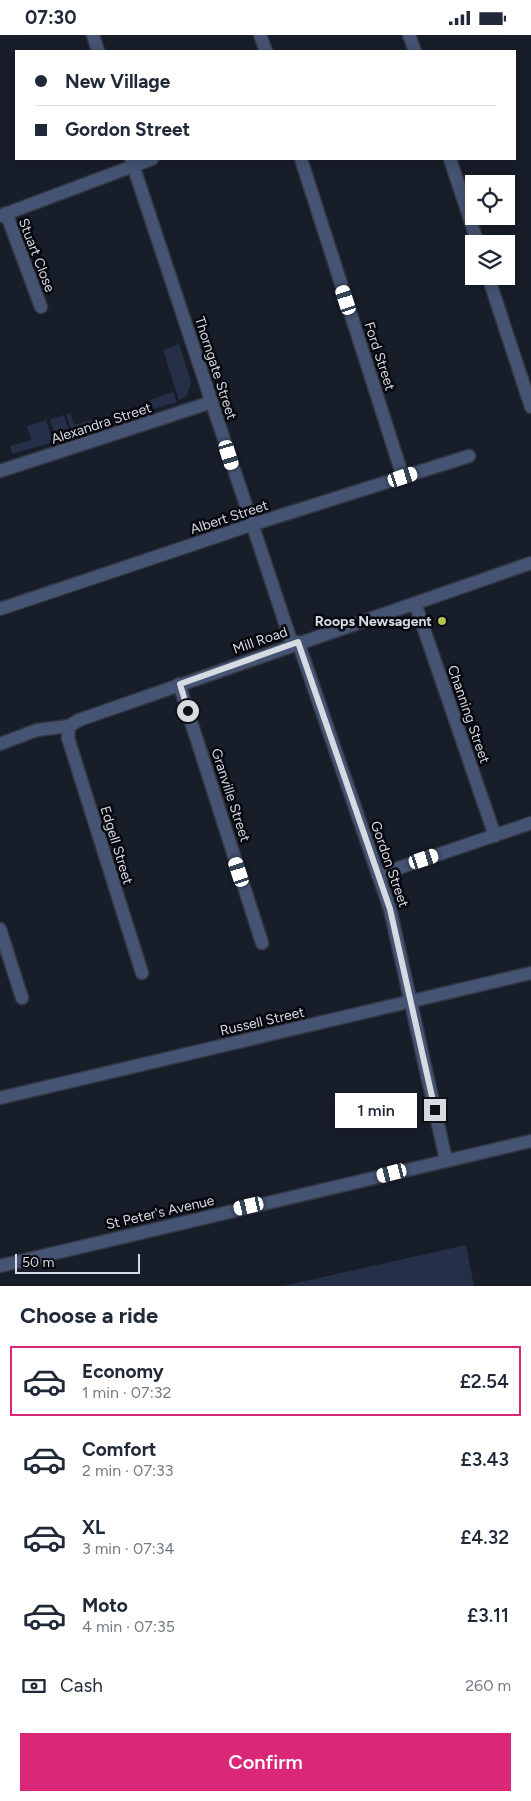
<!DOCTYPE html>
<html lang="en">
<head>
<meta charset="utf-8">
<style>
  body { margin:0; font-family:Figtree,sans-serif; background:#f2f2f3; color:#1f2937; height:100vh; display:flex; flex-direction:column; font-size:19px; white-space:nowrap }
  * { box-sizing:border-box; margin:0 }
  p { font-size:16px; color:#747a83 }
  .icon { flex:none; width:28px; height:28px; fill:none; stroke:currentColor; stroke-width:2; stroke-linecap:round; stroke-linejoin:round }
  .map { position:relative; height:1251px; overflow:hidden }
  .sheet { display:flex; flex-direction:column; background:#fff; flex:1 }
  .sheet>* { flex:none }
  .top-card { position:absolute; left:15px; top:15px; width:501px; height:110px; border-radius:0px; box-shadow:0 2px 12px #0003; display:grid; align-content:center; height:110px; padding:0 20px; background:#fff }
  .buttons { position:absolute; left:465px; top:140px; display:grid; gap:10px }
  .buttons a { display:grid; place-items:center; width:50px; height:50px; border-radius:0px; background:#fff; box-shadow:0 2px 12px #0003; font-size:25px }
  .scale { position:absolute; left:15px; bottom:12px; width:125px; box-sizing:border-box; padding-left:5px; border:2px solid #d6dae3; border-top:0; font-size:14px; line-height:18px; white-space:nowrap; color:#d6dae3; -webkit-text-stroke:4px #06080d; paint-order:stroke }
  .end { position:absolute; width:22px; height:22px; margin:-11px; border:6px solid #d6dae3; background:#111; box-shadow:0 0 0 2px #111 }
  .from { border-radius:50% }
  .bubble { position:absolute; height:35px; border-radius:0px; background:#fff; box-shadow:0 2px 12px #0003; font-size:16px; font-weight:600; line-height:35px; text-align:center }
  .car { position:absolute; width:15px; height:30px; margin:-15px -8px; border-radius:6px; box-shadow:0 0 4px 1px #0007; background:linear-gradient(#fff 24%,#345 0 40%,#fff 0 76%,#345 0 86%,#fff 0) }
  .top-card b { display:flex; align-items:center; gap:18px; height:48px; font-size:19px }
  .top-card b+b { border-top:1px solid #e0e1e3 }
  .top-card i { width:12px; height:12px; background:#1f2937 }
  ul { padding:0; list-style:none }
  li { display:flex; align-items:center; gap:15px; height:70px; margin:0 10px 8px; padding:0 10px; border:2px solid transparent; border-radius:0px }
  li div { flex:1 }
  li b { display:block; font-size:19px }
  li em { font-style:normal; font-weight:600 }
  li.current { border-color:#db2777 }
  li>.icon { width:45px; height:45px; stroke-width:1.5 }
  h2 { padding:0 20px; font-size:22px; line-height:60px }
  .pay { display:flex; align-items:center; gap:12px; height:55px; padding:0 20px; font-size:19px }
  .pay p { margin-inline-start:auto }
  .cta { display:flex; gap:10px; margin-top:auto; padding:10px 20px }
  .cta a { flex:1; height:58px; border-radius:0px; background:#db2777; color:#fff; font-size:20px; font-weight:600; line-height:58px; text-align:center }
  .status { display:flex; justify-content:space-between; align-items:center; height:35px; padding:0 25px; background:#fff; direction:ltr }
  .status svg { height:14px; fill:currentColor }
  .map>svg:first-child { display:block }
  .green { fill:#252f47 }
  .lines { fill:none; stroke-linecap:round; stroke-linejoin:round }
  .street-casing { stroke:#333744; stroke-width:15 }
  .street { stroke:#465474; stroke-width:12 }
  .route { stroke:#d6dae3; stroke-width:6 }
  .poi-dot { fill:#b2c34c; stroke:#06080d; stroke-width:2 }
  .labels { text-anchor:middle; stroke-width:5; stroke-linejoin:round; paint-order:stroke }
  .street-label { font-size:14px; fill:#d6dae3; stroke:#06080d }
  .poi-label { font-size:14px; font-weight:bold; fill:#d6dae3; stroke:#06080d; text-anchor:end }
</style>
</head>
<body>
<div class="status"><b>07:30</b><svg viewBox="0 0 49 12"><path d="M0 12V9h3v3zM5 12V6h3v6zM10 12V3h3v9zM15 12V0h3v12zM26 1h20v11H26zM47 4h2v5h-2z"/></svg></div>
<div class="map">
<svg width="531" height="1251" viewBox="0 0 531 1251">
  <rect width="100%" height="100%" fill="#181d2a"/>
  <g class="green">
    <path d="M179,309L191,346L187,361L179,365L163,315Z"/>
    <path d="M173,357L177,367L153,374L150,365Z"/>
    <path d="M70,378L74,390L94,384L97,393L73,401L66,379Z"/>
    <path d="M64,380L71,401L57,405L50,384Z"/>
    <path d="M46,385L53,407L12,419L10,411L31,405L27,391Z"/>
    <path d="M466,1210L474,1251H283Z"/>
  </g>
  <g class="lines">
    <defs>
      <g id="street">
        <path d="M93,0L98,16"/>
        <path d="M260,0L266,16"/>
        <path d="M409,0L415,16"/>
        <path d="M131,124L292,609"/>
        <path d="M301,124L403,442"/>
        <path d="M450,124L478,209"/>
        <path d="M6,178L41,272"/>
        <path d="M0,181L152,124"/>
        <path d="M488,241L531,372"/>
        <path d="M0,436L212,367"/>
        <path d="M415,568L495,801"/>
        <path d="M0,574L251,490L469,421"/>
        <path d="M298,607L390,874L446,1125"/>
        <path d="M179,649L262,908"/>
        <path d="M69,691L68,703L142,938"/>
        <path d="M0,709L37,695L69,691L79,685L531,528"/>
        <path d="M378,840L531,788"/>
        <path d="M0,894L22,963"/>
        <path d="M0,1063L531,938"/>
        <path d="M0,1231L531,1106"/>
      </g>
    </defs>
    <use href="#street" class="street-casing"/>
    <use href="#street" class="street"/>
  </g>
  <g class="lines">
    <path class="route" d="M188,676L180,649L298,607L390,874L435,1075"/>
  </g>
  <circle class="poi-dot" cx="442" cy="586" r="5"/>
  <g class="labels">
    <g class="street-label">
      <text transform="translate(37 220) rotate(69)" y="5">Stuart Close</text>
      <text transform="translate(380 321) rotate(72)" y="5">Ford Street</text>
      <text transform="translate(216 333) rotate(72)" y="5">Thorngate Street</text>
      <text transform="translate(101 388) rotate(-18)" y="5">Alexandra Street</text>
      <text transform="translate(229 482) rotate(-18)" y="5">Albert Street</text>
      <text transform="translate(260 605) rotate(-19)" y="5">Mill Road</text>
      <text transform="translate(469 679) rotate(71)" y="5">Channing Street</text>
      <text transform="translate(231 760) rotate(72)" y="5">Granville Street</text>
      <text transform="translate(117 810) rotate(73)" y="5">Edgell Street</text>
      <text transform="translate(390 829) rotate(71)" y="5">Gordon Street</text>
      <text transform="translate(262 986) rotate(-13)" y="5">Russell Street</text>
      <text transform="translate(160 1177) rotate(-13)" y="5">St Peter's Avenue</text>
    </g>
    <g class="poi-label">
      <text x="432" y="591">Roops Newsagent</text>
    </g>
  </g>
</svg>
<div class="buttons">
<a><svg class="icon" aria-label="locate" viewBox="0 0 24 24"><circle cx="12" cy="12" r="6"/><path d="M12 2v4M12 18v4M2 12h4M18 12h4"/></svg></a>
<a><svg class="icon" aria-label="layers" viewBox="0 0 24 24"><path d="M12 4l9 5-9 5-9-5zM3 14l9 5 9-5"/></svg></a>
</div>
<div class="scale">50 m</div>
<i class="end from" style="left:188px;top:676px"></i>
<i class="end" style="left:435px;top:1075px"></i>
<div class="bubble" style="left:335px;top:1058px;width:82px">1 min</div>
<i class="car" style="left:346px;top:265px;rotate:342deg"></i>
<i class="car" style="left:229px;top:420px;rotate:163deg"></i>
<i class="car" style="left:403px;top:442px;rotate:72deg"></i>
<i class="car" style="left:424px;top:824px;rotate:72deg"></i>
<i class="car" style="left:239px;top:837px;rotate:342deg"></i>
<i class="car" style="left:392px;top:1138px;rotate:256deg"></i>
<i class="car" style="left:249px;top:1171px;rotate:257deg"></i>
<div class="top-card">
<b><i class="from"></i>New Village</b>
<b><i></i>Gordon Street</b>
</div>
</div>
<section class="sheet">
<h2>Choose a ride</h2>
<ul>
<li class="current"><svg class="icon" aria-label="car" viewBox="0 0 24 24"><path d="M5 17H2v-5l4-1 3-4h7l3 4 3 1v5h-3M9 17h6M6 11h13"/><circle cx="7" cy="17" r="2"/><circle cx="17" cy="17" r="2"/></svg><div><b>Economy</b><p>1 min · 07:32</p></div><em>£2.54</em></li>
<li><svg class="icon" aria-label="car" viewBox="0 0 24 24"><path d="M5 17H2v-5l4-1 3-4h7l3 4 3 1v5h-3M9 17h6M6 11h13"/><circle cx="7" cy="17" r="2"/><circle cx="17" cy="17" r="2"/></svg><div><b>Comfort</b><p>2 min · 07:33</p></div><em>£3.43</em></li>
<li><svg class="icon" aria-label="car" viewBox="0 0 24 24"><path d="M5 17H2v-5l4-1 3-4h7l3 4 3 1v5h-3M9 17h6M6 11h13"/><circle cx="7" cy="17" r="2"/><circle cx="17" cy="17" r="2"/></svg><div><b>XL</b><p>3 min · 07:34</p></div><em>£4.32</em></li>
<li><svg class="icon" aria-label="car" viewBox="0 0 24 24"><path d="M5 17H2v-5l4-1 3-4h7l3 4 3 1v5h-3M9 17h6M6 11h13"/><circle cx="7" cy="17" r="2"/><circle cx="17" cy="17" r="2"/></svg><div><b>Moto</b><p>4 min · 07:35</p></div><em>£3.11</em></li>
</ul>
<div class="pay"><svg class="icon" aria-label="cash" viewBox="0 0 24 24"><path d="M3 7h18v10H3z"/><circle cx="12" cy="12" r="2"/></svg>Cash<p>260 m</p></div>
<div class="cta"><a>Confirm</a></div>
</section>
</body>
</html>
